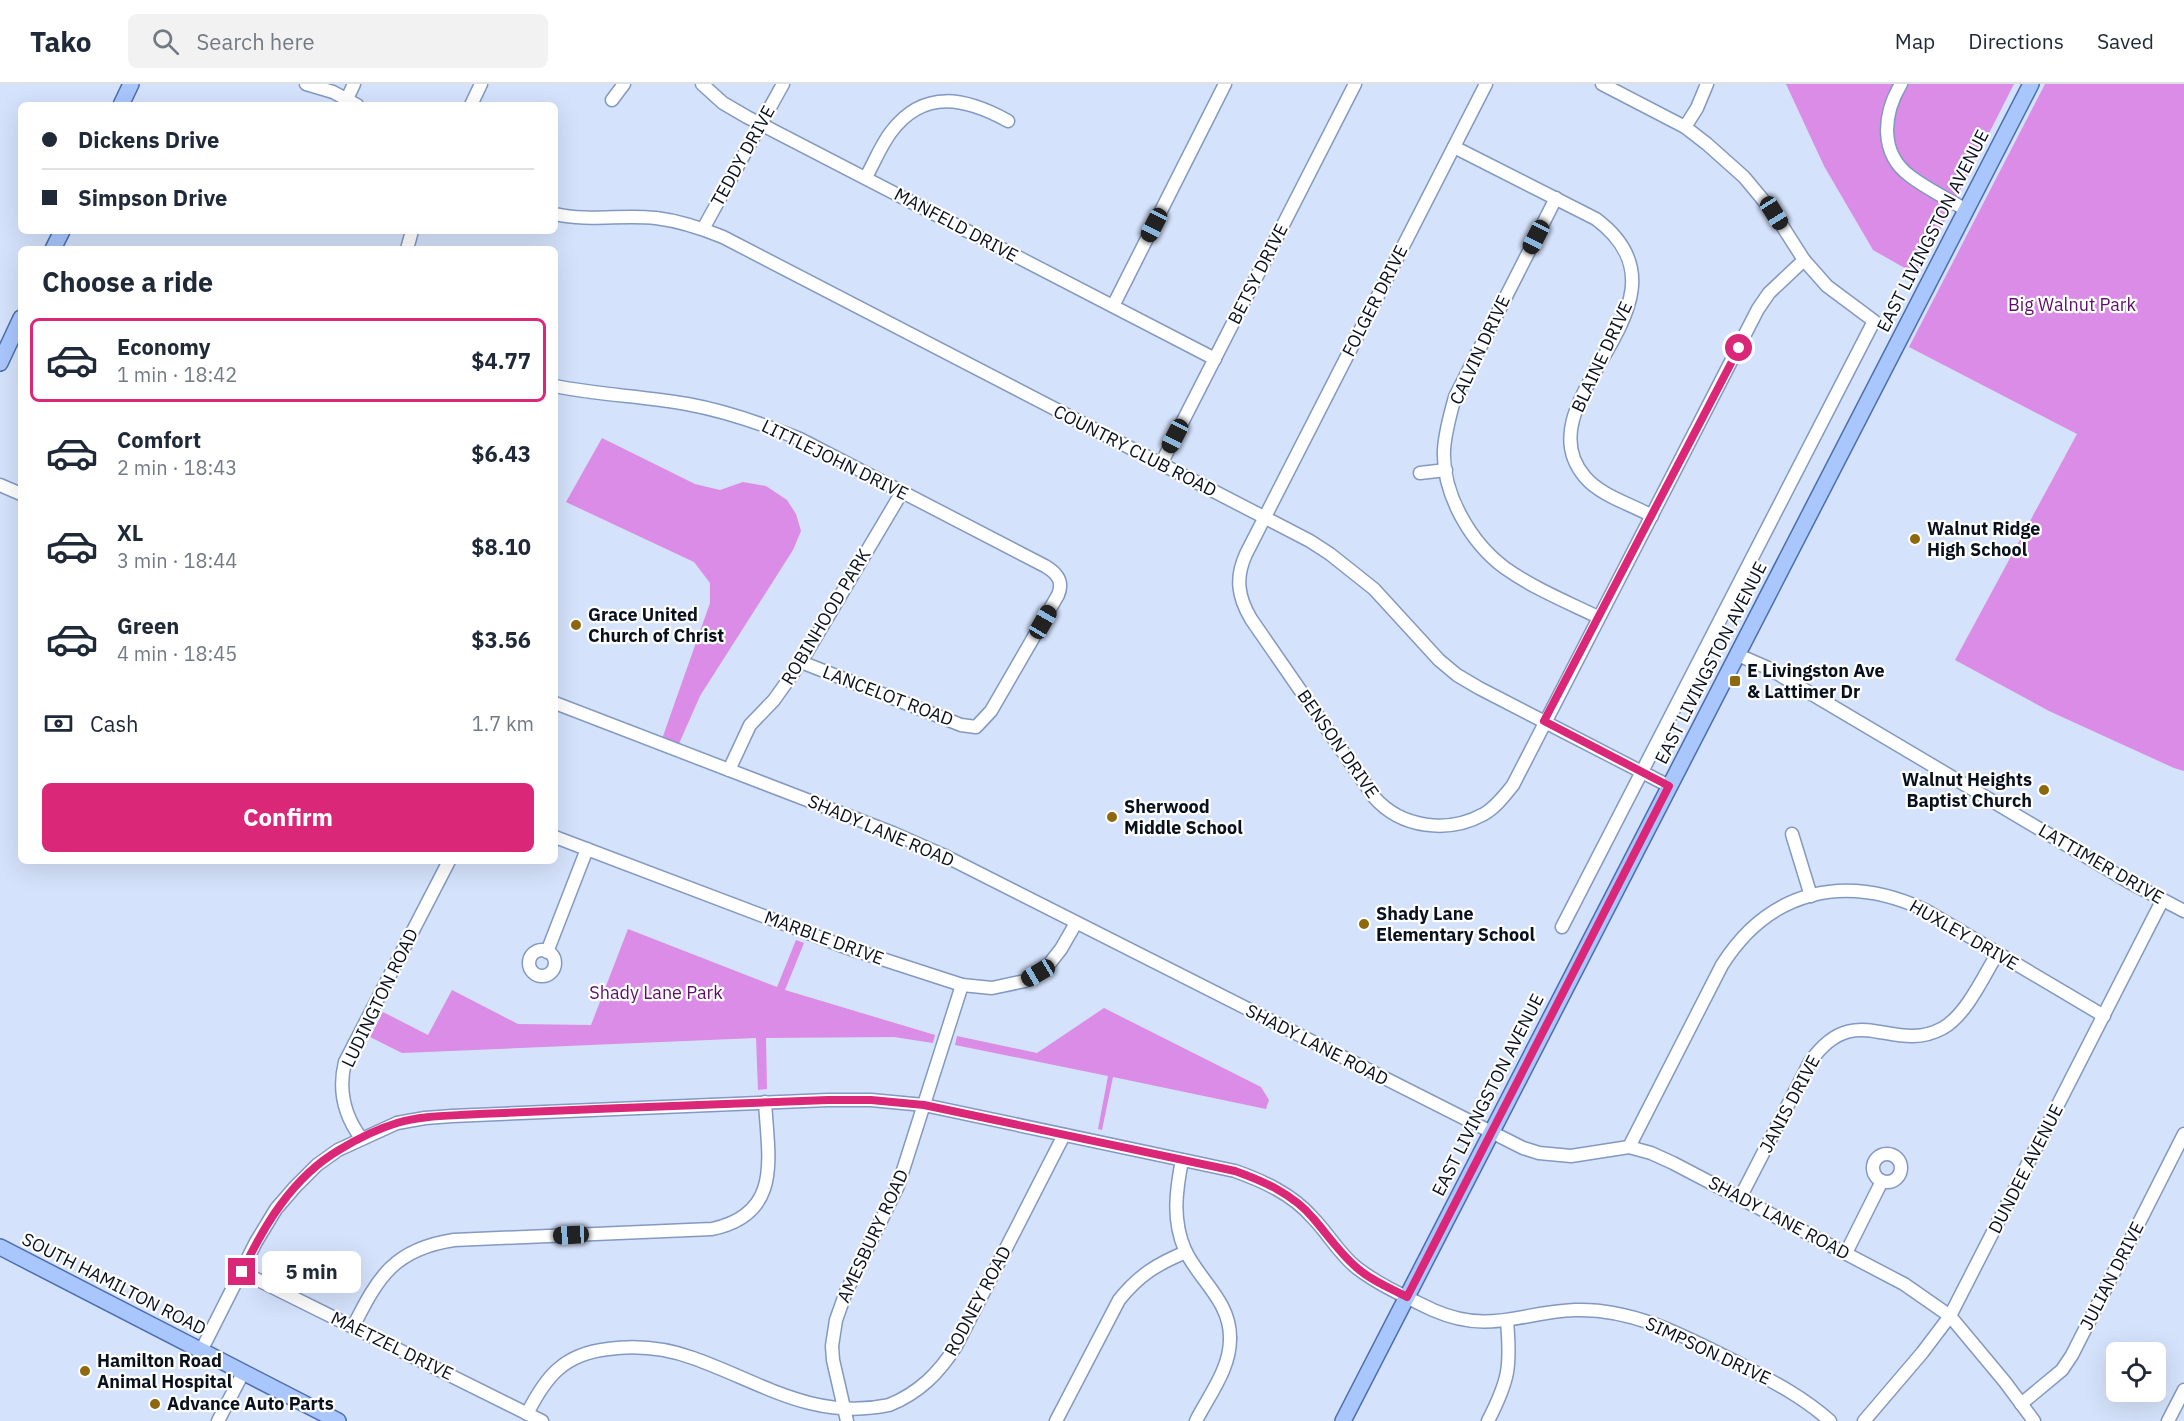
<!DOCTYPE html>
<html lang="en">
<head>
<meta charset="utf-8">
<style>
  body { margin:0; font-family:"IBM Plex Sans",sans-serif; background:#f2f2f3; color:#1f2937; height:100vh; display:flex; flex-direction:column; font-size:22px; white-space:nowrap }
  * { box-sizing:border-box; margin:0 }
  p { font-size:20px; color:#747a83 }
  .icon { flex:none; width:33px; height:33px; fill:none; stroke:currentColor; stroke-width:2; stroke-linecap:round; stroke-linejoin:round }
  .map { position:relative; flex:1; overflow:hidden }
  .details { position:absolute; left:18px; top:162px; width:540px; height:618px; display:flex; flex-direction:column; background:#fff; border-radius:9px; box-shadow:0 6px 24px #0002 }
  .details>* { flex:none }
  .guide { position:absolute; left:18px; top:18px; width:540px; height:132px; border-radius:9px; box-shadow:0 6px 24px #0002; display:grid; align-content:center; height:132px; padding:0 24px; background:#fff }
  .tools { position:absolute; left:2106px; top:1258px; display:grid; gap:12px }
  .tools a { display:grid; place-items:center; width:60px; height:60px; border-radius:9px; background:#fff; box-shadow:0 6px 24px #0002; font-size:30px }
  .end { position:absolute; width:27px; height:27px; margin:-14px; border:8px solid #db2777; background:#fff; box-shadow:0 0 0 3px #fff }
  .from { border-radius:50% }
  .bubble { position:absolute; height:42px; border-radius:9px; background:#fff; box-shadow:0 6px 24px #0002; font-size:20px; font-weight:800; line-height:42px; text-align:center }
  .car { position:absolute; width:18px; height:36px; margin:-18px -9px; border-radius:8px; box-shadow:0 0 4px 2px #0007; background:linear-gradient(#222 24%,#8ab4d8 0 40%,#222 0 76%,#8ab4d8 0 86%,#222 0) }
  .guide b { display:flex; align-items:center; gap:21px; height:57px; font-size:22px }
  .guide b+b { border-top:2px solid #e0e1e3 }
  .guide i { width:15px; height:15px; background:#1f2937 }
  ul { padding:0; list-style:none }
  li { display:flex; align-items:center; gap:18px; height:84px; margin:0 12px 9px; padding:0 12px; border:3px solid transparent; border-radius:9px }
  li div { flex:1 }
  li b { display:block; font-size:22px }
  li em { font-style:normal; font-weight:800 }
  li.current { border-color:#db2777 }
  li>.icon { width:54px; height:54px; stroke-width:1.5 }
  h2 { padding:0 24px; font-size:27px; line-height:72px }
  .pay { display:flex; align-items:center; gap:15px; height:66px; padding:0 24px; font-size:22px }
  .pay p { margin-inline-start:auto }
  .button { display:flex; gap:12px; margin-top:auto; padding:12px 24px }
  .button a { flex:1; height:69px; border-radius:9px; background:#db2777; color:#fff; font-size:24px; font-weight:800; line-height:69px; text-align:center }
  header { display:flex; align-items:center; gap:36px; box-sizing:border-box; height:84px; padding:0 30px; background:#fff; border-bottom:2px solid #e0e1e3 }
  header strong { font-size:28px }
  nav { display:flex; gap:33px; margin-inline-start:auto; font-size:21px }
  .search { width:420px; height:54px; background:#f2f2f3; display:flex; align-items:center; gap:15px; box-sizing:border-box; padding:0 21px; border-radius:9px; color:#747a83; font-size:22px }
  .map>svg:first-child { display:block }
  .green { fill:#da8ce6 }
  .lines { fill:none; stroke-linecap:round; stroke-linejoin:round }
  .minor-casing { stroke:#8399c1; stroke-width:15 }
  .major-casing { stroke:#4b6eae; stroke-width:18 }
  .minor { stroke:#fff; stroke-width:12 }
  .major { stroke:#a9c6fd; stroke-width:15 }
  .route { stroke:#db2777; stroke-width:8 }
  .poi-dot { fill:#8e680c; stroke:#fff; stroke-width:2 }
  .labels { text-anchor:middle; stroke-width:4.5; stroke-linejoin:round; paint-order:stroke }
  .street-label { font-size:18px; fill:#09101e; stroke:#fff }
  .park-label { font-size:18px; fill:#5c0e68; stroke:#fff }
  .poi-label { font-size:18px; font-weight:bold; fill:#09101e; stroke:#fff; text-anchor:start }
</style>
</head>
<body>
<header>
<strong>Tako</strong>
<div class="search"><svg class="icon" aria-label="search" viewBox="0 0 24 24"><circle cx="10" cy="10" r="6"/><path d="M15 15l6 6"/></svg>Search here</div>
<nav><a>Map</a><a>Directions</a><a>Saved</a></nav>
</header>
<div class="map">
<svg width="2184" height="1337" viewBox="0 0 2184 1337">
  <rect width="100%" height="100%" fill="#d4e2fb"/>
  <g class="green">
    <path d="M1786,0H2014L1917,191L1873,166L1824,82Z"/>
    <path d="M2045,0H2184V687L2174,684L2049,627L1955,576L2077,350L1909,263Z"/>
    <path d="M602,354L695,400L720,406L743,398L766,402L787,416L796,430L801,447L793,466L700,612L678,662L662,655L710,519V499L694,478L566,418Z"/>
    <path d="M628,845L777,903L796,856L804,859L785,906L935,951L933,959L894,953L766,954L767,1005L758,1006L756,954L402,969L370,953L383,928L428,951L452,906L518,940L591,941Z"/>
    <path d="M1104,924L1261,1003L1269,1016L1266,1025L1113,993L1102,1046L1098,1045L1108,992L955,961L957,952L1037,969Z"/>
  </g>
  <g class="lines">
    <defs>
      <g id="minor">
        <path d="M306,0L333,8L357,21"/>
        <path d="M702,0L723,19L747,33L1215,275"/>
        <path d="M1486,0L1246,470C1235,494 1238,513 1251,535L1374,713C1401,744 1448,750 1484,730C1496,723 1505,711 1513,701L1758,225L1769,209L1804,176"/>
        <path d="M1901,0C1883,30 1879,69 1910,92C1927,105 1948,115 1966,126"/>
        <path d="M347,15L354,0"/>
        <path d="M612,16L624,0"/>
        <path d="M471,21L481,0"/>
        <path d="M1685,43L1697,24L1707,0"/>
        <path d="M1454,63L1596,135C1708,219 1518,315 1585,393C1601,412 1631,420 1652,432"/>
        <path d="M866,93C874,79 881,61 891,48C924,4 966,14 1008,37"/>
        <path d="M1556,114L1455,313C1450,331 1445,348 1444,366C1442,410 1471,459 1505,484C1533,504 1567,518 1598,533"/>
        <path d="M555,130C589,138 622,130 656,134C680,137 701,144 723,153L1310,457L1330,470L1374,505L1439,576L1457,591L1479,604L1669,702"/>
        <path d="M703,145L783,0"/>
        <path d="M407,165L412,147"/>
        <path d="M1113,222L1225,0"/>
        <path d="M555,302C599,311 643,312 687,320C726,327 763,340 800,355L1045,482C1057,489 1064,497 1058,511L991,627L976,643L961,641L801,578"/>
        <path d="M1161,380L1355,0"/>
        <path d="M1420,389L1446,386"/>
        <path d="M0,401L21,410"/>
        <path d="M1738,571L1768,584L2129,798L2184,827"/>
        <path d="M555,619L893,749L943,771L1523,1064L1539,1069L1571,1072L1629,1063L1651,1069L1673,1079L1904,1200L1950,1232L2005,1298L2034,1337"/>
        <path d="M729,686L750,641L774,616L801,578L902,408"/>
        <path d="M1792,750L1811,812"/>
        <path d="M555,753L845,863L962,901L992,904L1025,897L1050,879L1061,865L1076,839"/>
        <path d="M1562,843L1874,237L1827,202L1804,176L1774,129L1744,93L1707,60L1685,43L1602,0"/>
        <circle cx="542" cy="879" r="13"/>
        <path d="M547,868L587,765"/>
        <path d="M361,1054C344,1031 338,1006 345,978L449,777"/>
        <path d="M1629,1063L1722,881C1770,805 1846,789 1925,826L2104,932"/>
        <circle cx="1887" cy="1084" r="14"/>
        <path d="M1182,1076C1176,1107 1172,1136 1185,1166C1199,1196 1230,1217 1230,1253C1231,1284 1209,1311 1196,1337"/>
        <path d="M1740,1114L1810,978C1856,913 1892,972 1943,944C1966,931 1984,892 1997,870"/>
        <path d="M1846,1169L1882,1097"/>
        <path d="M242,1188L542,1337"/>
        <path d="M353,1243C378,1193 394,1165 454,1156L712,1145C783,1130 768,1073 765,1018"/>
        <path d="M201,1267L256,1158L276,1125L295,1103L317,1081L338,1066L397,1039L425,1034L452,1032L828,1016H871L924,1021L1235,1087C1263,1097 1292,1110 1312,1133C1328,1149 1339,1170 1357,1184C1379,1201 1408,1214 1433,1226C1490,1251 1520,1228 1575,1226C1633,1224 1684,1252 1734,1277C1768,1295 1801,1311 1830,1337"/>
        <path d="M2021,1320L2062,1286L2072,1271L2184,1050"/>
        <path d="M527,1330C546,1292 564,1270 608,1265C637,1261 665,1264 693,1274C761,1298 813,1337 889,1321C919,1309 939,1289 956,1262L1064,1051"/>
        <path d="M218,1337L243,1289"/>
        <path d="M847,1337L833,1276L832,1262L836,1236L846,1208L898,1102L962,901"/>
        <path d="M1056,1337L1119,1216C1139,1191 1157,1180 1186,1168"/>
        <path d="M1488,1337C1509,1296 1511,1283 1507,1237"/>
        <path d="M1864,1337L1922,1269L1950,1232L2162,817"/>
        <path d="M2168,1337L2184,1306"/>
      </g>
      <g id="major">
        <path d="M121,21L131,0"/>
        <path d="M53,165L62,147"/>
        <path d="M0,279L21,234"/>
        <path d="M0,1163L338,1337"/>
        <path d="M1343,1337L2031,0"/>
      </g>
    </defs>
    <use href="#minor" class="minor-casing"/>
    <use href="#major" class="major-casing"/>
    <use href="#minor" class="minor"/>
    <use href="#major" class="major"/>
  </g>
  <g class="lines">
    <path class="route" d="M242,1188C264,1141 293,1093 339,1066C357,1055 377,1045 397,1039C423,1031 451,1032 478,1030C518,1028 557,1027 596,1025C673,1022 751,1019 828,1016H871L924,1021L1235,1087C1263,1097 1293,1110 1313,1134C1327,1150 1339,1168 1356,1183C1370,1196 1390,1204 1407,1213L1669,702L1544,637L1739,264"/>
  </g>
  <g class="poi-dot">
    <circle cx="1915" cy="455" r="6"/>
    <circle cx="576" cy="541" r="6"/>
    <rect x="1729" y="591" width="12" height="12" rx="3"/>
    <circle cx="2044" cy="706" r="6"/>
    <circle cx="1112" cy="733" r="6"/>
    <circle cx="1364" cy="840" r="6"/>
    <circle cx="85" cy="1287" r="6"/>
    <circle cx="155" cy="1320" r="6"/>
  </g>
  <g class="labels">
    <g class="street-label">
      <text transform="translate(743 72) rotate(-61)" y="6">TEDDY DRIVE</text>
      <text transform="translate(956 141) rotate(28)" y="6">MANFELD DRIVE</text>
      <text transform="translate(1933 147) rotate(-63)" y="6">EAST LIVINGSTON AVENUE</text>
      <text transform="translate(1258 190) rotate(-63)" y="6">BETSY DRIVE</text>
      <text transform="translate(1375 217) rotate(-63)" y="6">FOLGER DRIVE</text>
      <text transform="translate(1480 266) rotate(-65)" y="6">CALVIN DRIVE</text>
      <text transform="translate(1602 273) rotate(-65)" y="6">BLAINE DRIVE</text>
      <text transform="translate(1135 367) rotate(27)" y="6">COUNTRY CLUB ROAD</text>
      <text transform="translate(835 376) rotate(26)" y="6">LITTLEJOHN DRIVE</text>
      <text transform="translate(826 533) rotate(-59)" y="6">ROBINHOOD PARK</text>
      <text transform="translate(1711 579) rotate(-63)" y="6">EAST LIVINGSTON AVENUE</text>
      <text transform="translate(888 612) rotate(21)" y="6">LANCELOT ROAD</text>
      <text transform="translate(1338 660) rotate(55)" y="6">BENSON DRIVE</text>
      <text transform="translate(881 747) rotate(23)" y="6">SHADY LANE ROAD</text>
      <text transform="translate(2101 780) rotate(30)" y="6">LATTIMER DRIVE</text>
      <text transform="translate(1964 851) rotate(30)" y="6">HUXLEY DRIVE</text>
      <text transform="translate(824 854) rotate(20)" y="6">MARBLE DRIVE</text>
      <text transform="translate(380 914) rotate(-64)" y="6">LUDINGTON ROAD</text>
      <text transform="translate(1317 961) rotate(27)" y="6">SHADY LANE ROAD</text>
      <text transform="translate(1488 1011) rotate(-63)" y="6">EAST LIVINGSTON AVENUE</text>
      <text transform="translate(1790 1020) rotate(-62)" y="6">JANIS DRIVE</text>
      <text transform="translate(2026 1085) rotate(-63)" y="6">DUNDEE AVENUE</text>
      <text transform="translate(1779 1134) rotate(28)" y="6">SHADY LANE ROAD</text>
      <text transform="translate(873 1152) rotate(-65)" y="6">AMESBURY ROAD</text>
      <text transform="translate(2112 1192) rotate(-63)" y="6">JULIAN DRIVE</text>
      <text transform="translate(114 1200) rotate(27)" y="6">SOUTH HAMILTON ROAD</text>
      <text transform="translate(978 1217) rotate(-62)" y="6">RODNEY ROAD</text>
      <text transform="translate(392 1262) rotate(26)" y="6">MAETZEL DRIVE</text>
      <text transform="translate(1708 1267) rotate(25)" y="6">SIMPSON DRIVE</text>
    </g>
    <g class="park-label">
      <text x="2072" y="227">Big Walnut Park</text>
      <text x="656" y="915">Shady Lane Park</text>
    </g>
    <g class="poi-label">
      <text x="1927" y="451">Walnut Ridge<tspan x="1927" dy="21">High School</tspan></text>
      <text x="588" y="537">Grace United<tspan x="588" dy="21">Church of Christ</tspan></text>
      <text x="1747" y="593">E Livingston Ave<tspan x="1747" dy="21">&amp; Lattimer Dr</tspan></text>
      <text x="2032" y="702" text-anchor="end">Walnut Heights<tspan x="2032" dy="21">Baptist Church</tspan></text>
      <text x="1124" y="729">Sherwood<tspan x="1124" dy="21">Middle School</tspan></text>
      <text x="1376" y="836">Shady Lane<tspan x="1376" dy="21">Elementary School</tspan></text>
      <text x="97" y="1283">Hamilton Road<tspan x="97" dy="21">Animal Hospital</tspan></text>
      <text x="167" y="1326">Advance Auto Parts</text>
    </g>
  </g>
</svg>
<div class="tools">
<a><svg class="icon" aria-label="locate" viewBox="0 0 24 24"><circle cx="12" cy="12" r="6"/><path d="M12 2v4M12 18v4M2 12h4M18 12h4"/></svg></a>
</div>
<i class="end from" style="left:1739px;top:264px"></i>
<i class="end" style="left:242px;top:1188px"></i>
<div class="bubble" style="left:262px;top:1167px;width:99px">5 min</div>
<i class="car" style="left:1774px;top:129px;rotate:148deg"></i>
<i class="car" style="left:1154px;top:141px;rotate:207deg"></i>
<i class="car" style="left:1536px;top:153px;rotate:207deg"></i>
<i class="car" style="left:1175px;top:352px;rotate:207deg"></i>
<i class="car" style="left:1043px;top:538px;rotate:30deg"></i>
<i class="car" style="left:1038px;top:889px;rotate:240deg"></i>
<i class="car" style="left:571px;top:1151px;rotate:267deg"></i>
<div class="guide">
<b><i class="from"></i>Dickens Drive</b>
<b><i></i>Simpson Drive</b>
</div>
<section class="details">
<h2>Choose a ride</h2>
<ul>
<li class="current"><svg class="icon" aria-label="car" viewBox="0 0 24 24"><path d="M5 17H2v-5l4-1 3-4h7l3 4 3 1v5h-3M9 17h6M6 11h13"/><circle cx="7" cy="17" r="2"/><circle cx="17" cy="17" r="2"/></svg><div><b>Economy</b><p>1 min · 18:42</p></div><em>$4.77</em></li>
<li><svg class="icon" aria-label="car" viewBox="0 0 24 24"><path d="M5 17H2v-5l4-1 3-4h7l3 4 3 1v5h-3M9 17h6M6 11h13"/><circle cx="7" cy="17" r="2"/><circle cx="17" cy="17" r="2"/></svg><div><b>Comfort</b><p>2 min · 18:43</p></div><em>$6.43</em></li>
<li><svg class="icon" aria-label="car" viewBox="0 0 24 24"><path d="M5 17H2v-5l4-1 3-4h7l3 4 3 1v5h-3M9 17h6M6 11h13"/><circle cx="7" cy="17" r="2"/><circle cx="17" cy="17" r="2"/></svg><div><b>XL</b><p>3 min · 18:44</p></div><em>$8.10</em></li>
<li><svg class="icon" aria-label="car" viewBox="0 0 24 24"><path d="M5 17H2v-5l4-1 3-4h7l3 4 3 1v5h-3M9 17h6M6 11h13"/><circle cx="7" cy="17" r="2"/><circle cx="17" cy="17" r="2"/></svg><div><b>Green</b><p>4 min · 18:45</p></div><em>$3.56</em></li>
</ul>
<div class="pay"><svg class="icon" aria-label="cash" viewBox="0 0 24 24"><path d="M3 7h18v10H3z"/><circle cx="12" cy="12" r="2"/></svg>Cash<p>1.7 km</p></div>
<div class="button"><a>Confirm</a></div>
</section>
</div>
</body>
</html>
